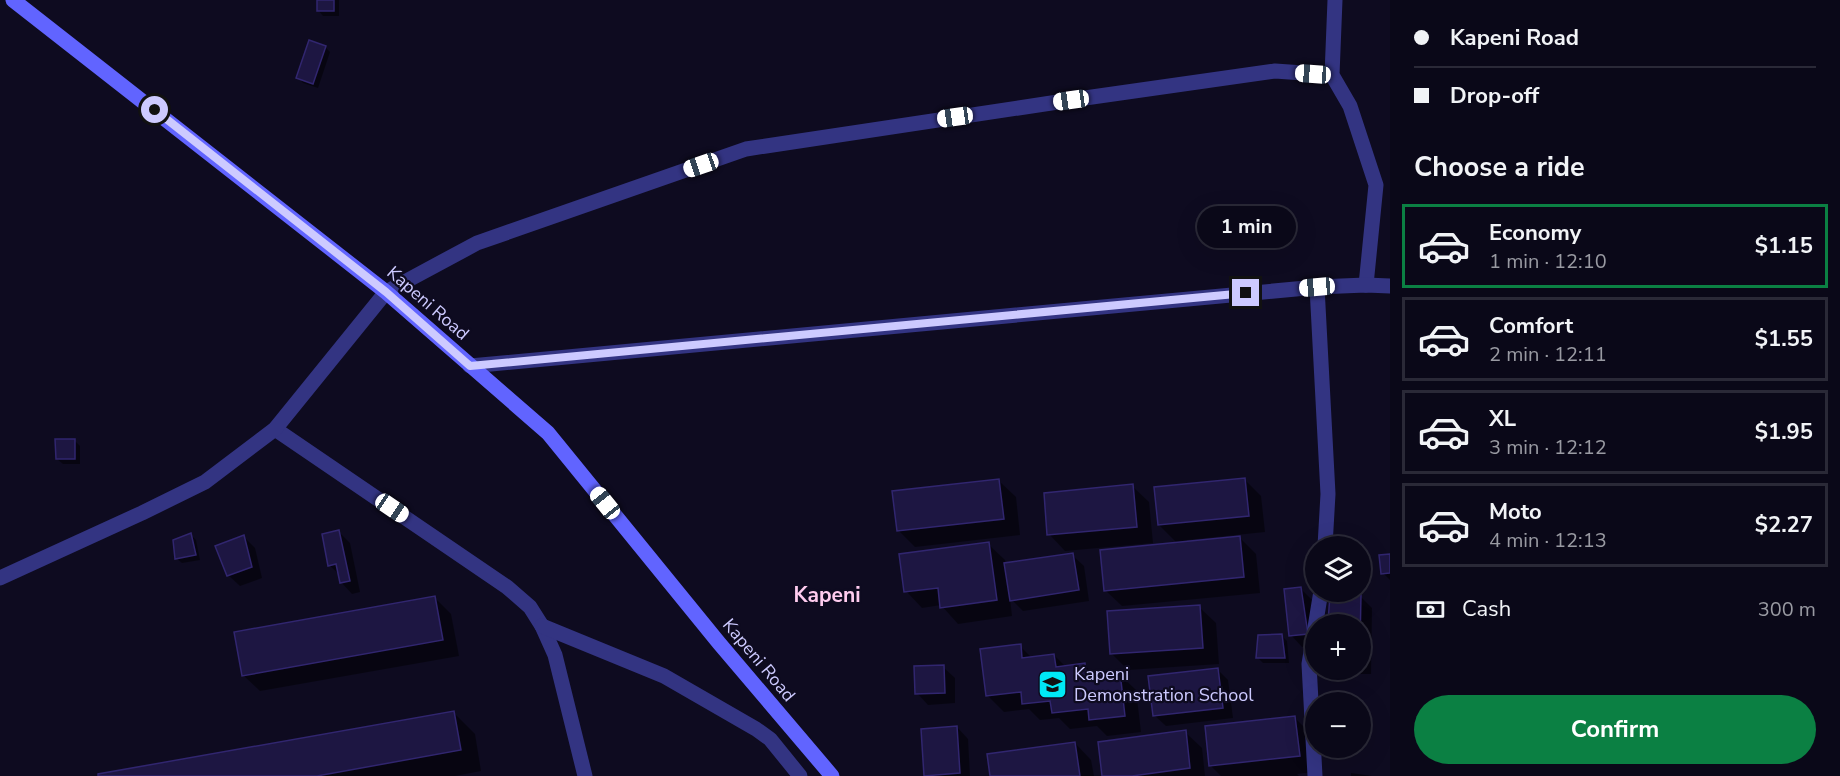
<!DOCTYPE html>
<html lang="en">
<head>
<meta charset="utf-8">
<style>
  body { margin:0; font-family:"Nunito Sans",sans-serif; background:#181625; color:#f1f3f6; height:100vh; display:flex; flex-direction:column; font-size:22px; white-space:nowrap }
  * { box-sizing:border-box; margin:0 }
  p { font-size:20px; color:#999aa2 }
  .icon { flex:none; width:33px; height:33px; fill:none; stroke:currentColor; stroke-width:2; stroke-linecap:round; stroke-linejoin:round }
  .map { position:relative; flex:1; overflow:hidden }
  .drawer { display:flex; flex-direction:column; background:#0a0818; width:450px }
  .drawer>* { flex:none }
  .guide { display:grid; align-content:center; height:132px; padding:0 24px; background:#0a0818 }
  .tools { position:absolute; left:1305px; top:536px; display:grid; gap:12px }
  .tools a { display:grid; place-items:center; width:66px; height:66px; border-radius:50%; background:#0a0818; box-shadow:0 6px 24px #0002,0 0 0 2px #2a2937; font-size:30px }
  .end { position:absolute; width:27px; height:27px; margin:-14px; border:8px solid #cdcaff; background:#111; box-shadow:0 0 0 3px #111 }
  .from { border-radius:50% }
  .bubble { position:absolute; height:42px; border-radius:21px; background:#0a0818; box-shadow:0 6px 24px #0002,0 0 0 2px #2a2937; font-size:20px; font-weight:700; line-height:42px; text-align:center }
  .car { position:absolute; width:18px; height:36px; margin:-18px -9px; border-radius:8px; box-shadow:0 0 4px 2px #0007; background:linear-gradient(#fff 24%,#345 0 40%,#fff 0 76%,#345 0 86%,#fff 0) }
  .guide b { display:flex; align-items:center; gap:21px; height:57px; font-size:22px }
  .guide b+b { border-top:2px solid #2a2937 }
  .guide i { width:15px; height:15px; background:#f1f3f6 }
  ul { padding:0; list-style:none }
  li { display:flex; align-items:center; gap:18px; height:84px; margin:0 12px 9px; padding:0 12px; border:3px solid #2a2937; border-radius:0px }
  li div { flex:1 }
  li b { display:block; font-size:22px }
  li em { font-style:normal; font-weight:700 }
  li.active { border-color:#0b8043 }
  li>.icon { width:54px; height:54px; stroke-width:1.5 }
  h2 { padding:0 24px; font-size:27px; line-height:72px }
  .pay { display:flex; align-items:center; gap:15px; height:66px; padding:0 24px; font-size:22px }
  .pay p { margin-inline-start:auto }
  .primary-button { display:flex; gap:12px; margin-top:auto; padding:12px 24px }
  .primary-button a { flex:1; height:69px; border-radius:36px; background:#0b8043; color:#fff; font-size:24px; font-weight:700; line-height:69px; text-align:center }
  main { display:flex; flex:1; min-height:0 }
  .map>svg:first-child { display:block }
  .shadow { fill:#0007 }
  .building { fill:#1d1642; stroke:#31266f; stroke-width:1.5 }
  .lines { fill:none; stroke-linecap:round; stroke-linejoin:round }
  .street { stroke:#333482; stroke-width:15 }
  .secondary { stroke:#6164ff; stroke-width:15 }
  .route { stroke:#cdcaff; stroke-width:8 }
  .labels { text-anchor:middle; stroke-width:4.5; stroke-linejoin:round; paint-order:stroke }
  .street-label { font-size:18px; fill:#cdcaff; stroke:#0e0b20 }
  .poi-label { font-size:18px; fill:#cdcaff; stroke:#0e0b20; text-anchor:start }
  .quarter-label { font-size:21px; font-weight:bold; fill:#ffccef; stroke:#0e0b20 }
</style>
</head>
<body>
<main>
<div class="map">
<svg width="1390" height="776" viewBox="0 0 1390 776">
  <rect width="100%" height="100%" fill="#0e0b20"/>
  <g class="shadow">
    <path d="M318,0H339V16H323L318,10Z"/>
    <path d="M325,47L330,52L318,88L303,83L298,77Z"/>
    <path d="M74,440L80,446V464H63L57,459Z"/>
    <path d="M1244,479L1261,496L1265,532L1187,540L1188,543L1240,538L1256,554L1260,593L1122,606L1105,590L1178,544L1159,525Z"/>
    <path d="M999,481L1016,497L1020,535L915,547L899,531L894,493Z"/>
    <path d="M1132,486L1149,502L1153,543L1065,551L1049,534Z"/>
    <path d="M339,532L350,543L360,592L352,594L341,582L340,575L329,565Z"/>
    <path d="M191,535L196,540L200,560L182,563L176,558Z"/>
    <path d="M244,537L255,548L262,578L240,586L228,575Z"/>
    <path d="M988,544L1005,560L1006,565L1072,555L1084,566L1089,601L1023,611L1010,598L1012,616L958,624L941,605L922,608L906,591Z"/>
    <path d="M1390,555V580L1383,573L1381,556Z"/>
    <path d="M1301,589L1312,600L1316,645L1302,647L1291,635Z"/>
    <path d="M1360,596L1372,608L1371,674H1344L1338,669H1360V624H1325L1329,623Z"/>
    <path d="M435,598L451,614L459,656L260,691L243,675Z"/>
    <path d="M1199,607L1216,623L1219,664L1128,670L1111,653Z"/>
    <path d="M1282,636L1287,641L1289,663H1263L1258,658Z"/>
    <path d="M1020,646L1032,658L1054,655L1066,667L1084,665L1096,676L1119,674L1136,690L1141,732L1107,736L1097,726L1070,729L1059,718L1040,720L1029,709L1004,712L987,695Z"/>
    <path d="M943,667L955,678V703L928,705L917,693Z"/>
    <path d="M1217,669L1228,680L1233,718L1166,726L1154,715Z"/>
    <path d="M454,713L475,734L481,771L455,776H100Z"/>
    <path d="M1294,717L1311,734L1315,772L1297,774L1299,776H1221L1211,766Z"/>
    <path d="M957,727L968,739L970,776H927Z"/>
    <path d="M1185,732L1202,748L1205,776H1104Z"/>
    <path d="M1075,743L1091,760L1094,776H992Z"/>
    <path d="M1351,773L1372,776H1351Z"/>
  </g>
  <g class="building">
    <rect x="317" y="0" width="17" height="11"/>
    <path d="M309,40L326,46L313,84L296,78Z"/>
    <path d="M55,439H75V459H56Z"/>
    <path d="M1245,478L1249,516L1158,525L1154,487Z"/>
    <path d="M999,479L1004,519L897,531L892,491Z"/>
    <path d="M1133,484L1137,527L1047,535L1044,493Z"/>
    <path d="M339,530L350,581L340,583L336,564L328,566L322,534Z"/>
    <path d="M191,533L196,555L175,559L173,540Z"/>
    <path d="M244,535L252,567L227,576L215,546Z"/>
    <path d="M1240,536L1244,577L1104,591L1100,550Z"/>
    <path d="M989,542L997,600L940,608L938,588L904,592L899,554Z"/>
    <path d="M1073,553L1079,590L1010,601L1004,563Z"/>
    <path d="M1390,554V573L1381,574L1379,555Z"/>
    <path d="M1301,587L1308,634L1289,636L1284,589Z"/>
    <path d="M1330,595H1361L1360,644V624H1324V622H1328Z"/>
    <path d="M435,596L443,640L242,676L234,632Z"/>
    <path d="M1200,605L1203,648L1110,654L1107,611Z"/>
    <path d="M1282,634L1285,658H1256L1258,635Z"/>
    <path d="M1021,644L1022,658L1054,654L1056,667L1085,663L1086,676L1120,672L1125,716L1089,720L1088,709L1052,713L1050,701L1022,704L1021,692L986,696L980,649Z"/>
    <path d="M944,665L945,693L915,694L914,666Z"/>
    <path d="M1218,668L1223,708L1153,716L1148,676Z"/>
    <path d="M454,711L461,750L317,776H98V774Z"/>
    <path d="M1295,716L1300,756L1209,766L1205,726Z"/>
    <path d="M957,726L960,773L924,776L921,729Z"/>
    <path d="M1186,730L1190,768L1132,776H1102L1098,742Z"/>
    <path d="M1075,742L1080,776H990L987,754Z"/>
  </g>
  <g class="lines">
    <g class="street">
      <path d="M1335,0L1332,75L1350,106L1376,185L1366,285"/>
      <path d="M1317,287L1328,494L1325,546"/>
      <path d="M470,366L1317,287L1366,285L1390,286"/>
      <path d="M275,429L507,587L530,607L542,626L555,655L585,776"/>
      <path d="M0,578L142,513L205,482L275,429L386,292L477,243L746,149L1071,100L1275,71L1332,75"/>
      <path d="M542,626L664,676L756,729L770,739L800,776"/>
      <path d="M1315,776L1309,664L1321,591"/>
    </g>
    <path class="secondary" d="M13,0L386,292L548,433L719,643L832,776"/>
  </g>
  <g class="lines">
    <path class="route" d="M155,110L386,292L470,366L1246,293"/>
  </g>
  <defs>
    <symbol id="school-square" viewBox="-11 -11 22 22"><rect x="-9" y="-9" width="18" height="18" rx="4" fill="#00e8f5" stroke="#0e0b20"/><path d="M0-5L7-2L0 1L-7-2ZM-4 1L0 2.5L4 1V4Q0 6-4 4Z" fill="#111"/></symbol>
  </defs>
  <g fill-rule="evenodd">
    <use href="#school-square" x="1036" y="668" width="33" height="33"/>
  </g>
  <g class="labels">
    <g class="street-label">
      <text transform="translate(428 303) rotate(41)" y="6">Kapeni Road</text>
      <text transform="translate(759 660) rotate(50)" y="6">Kapeni Road</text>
    </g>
    <g class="poi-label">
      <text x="1074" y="680">Kapeni<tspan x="1074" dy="21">Demonstration School</tspan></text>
    </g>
    <g class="quarter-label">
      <text x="827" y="602">Kapeni</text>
    </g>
  </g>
</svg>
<div class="tools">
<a><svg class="icon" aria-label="layers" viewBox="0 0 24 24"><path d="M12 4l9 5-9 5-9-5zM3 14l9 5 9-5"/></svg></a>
<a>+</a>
<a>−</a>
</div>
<i class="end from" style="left:155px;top:110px"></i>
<i class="end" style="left:1246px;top:293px"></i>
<div class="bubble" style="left:1197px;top:206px;width:99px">1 min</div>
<i class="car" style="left:1313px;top:74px;rotate:274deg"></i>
<i class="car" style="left:1071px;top:100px;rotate:262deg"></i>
<i class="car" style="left:955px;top:117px;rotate:262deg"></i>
<i class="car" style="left:701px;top:165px;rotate:251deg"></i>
<i class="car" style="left:1317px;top:287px;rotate:265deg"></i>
<i class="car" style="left:605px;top:503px;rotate:321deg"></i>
<i class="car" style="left:392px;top:508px;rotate:124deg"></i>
</div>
<section class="drawer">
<div class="guide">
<b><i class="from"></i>Kapeni Road</b>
<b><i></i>Drop-off</b>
</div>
<h2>Choose a ride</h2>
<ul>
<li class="active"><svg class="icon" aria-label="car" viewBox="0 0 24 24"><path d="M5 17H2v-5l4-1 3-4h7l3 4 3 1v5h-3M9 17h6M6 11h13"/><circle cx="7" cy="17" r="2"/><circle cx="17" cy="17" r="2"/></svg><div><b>Economy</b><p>1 min · 12:10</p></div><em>$1.15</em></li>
<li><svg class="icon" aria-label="car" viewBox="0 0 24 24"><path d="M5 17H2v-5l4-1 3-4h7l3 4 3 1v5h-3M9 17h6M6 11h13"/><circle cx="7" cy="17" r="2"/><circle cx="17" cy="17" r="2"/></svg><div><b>Comfort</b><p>2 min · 12:11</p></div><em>$1.55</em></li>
<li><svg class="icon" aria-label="car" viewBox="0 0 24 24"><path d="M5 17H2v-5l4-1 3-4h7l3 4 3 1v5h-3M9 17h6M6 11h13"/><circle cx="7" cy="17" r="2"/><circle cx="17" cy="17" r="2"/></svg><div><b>XL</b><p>3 min · 12:12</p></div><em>$1.95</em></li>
<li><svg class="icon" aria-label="car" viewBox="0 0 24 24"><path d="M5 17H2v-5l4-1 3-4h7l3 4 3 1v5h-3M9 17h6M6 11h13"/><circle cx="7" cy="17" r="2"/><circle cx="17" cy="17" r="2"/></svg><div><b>Moto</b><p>4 min · 12:13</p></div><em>$2.27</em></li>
</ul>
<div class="pay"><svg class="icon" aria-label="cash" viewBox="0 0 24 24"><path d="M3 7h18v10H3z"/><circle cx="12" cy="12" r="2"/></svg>Cash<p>300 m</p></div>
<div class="primary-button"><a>Confirm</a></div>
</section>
</main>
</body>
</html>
